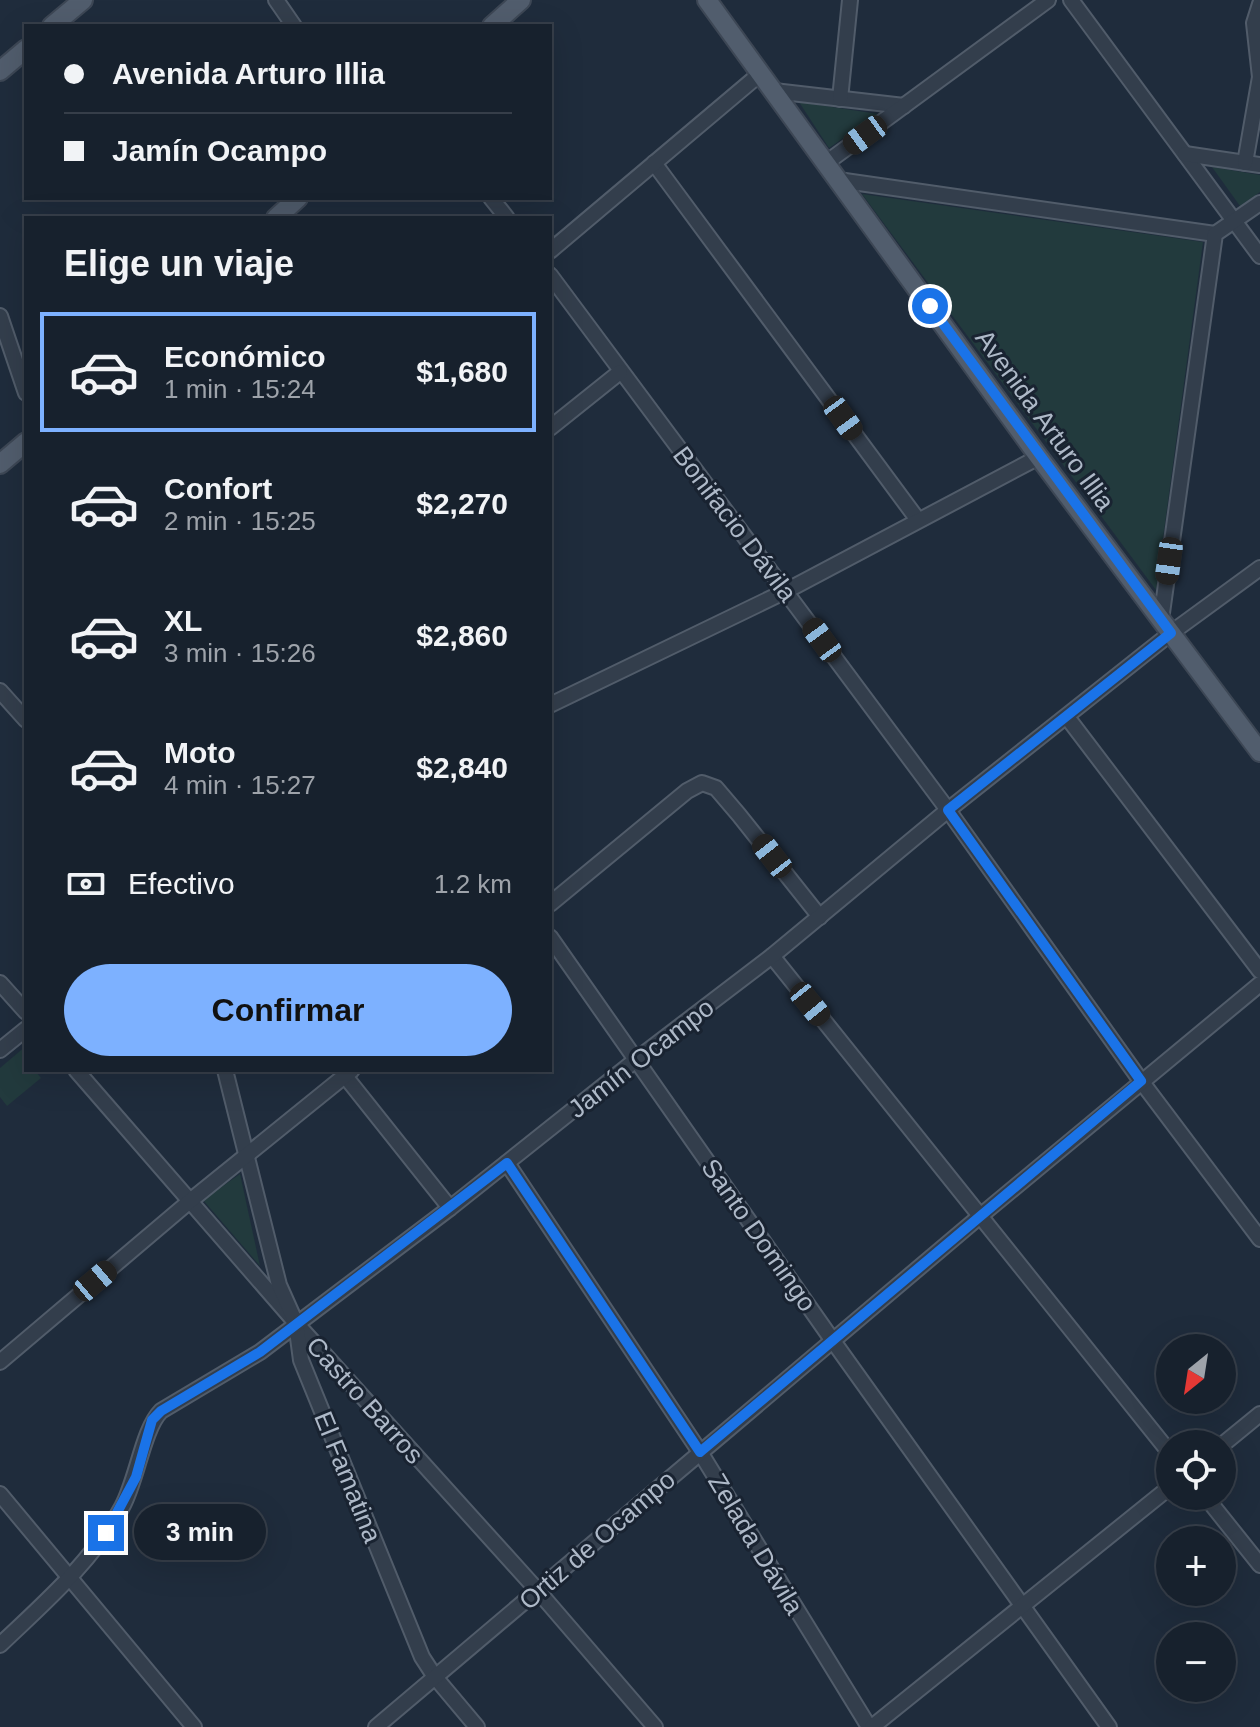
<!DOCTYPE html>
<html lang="es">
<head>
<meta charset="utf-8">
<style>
  body { margin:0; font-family:Helvetica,sans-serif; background:#202935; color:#f1f3f6; height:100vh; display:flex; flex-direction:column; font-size:30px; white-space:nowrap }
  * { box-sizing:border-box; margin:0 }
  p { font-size:26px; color:#9ea3aa }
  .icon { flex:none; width:44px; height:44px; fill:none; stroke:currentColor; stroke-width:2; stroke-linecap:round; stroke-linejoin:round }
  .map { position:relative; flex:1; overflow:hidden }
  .sheet { position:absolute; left:24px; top:216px; width:528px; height:856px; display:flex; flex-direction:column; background:#17212d; border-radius:0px; box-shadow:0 8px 32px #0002,0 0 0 2px #363e49 }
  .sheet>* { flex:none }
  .banner { position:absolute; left:24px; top:24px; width:528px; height:176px; border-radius:0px; box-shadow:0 8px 32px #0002,0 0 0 2px #363e49; display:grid; align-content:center; height:176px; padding:0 40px; background:#17212d }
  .needle { width:52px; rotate:210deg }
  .buttons { position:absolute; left:1156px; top:1334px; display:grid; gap:16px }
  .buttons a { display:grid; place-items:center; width:80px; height:80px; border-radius:50%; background:#17212d; box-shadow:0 8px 32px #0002,0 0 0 2px #363e49; font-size:40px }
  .end { position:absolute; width:36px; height:36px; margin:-18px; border:10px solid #1a73e8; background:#fff; box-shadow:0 0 0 4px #fff }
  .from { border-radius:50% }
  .bubble { position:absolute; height:56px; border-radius:28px; background:#17212d; box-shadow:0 8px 32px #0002,0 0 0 2px #363e49; font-size:26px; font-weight:600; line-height:56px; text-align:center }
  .car { position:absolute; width:24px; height:48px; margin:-24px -12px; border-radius:10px; box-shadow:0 0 6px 2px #0007; background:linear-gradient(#222 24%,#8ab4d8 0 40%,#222 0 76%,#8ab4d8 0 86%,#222 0) }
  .banner b { display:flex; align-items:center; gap:28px; height:76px; font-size:30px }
  .banner b+b { border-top:2px solid #363e49 }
  .banner i { width:20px; height:20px; background:#f1f3f6 }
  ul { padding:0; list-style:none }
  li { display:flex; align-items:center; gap:24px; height:120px; margin:0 16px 12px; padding:0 24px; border:4px solid transparent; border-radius:0px }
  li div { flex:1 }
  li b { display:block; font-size:30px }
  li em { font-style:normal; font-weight:600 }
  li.on { border-color:#7db1ff }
  li>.icon { width:72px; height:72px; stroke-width:1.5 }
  h2 { padding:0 40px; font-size:36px; line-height:96px }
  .pay { display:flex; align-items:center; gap:20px; height:88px; padding:0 40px; font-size:30px }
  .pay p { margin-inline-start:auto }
  .primary-button { display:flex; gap:16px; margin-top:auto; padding:16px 40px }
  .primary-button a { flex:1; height:92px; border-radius:48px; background:#7db1ff; color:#111; font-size:32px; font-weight:600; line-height:92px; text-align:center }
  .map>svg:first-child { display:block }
  .green { fill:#223a3d }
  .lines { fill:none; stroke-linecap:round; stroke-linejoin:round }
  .minor-casing { stroke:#515c6a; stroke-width:18 }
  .major-casing { stroke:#3d4755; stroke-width:22 }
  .minor { stroke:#333e4c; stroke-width:14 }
  .major { stroke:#515d6d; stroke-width:18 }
  .route { stroke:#1a73e8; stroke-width:10 }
  .labels { text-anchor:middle; stroke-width:6; stroke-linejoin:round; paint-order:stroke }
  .street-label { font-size:26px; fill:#aeb9c8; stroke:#192331 }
</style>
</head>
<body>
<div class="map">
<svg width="1260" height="1727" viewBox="0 0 1260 1727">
  <rect width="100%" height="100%" fill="#1f2c3c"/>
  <g class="green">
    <path d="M799,102L878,114L829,148Z"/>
    <path d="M1212,167L1260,175V192L1240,206Z"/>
    <path d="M862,194L1203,242L1156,590Z"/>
    <path d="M26,1046V1070H40L37,1073L41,1078L7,1106L0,1097V1068Z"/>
    <path d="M240,1174L260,1266L203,1200Z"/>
  </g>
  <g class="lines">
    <defs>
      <g id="minor">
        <path d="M276,0L294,26"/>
        <path d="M1071,0L1260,256"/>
        <path d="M774,91L904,106"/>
        <path d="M840,99L850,0"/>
        <path d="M1185,154L1260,165"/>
        <path d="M654,163L918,520"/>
        <path d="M826,163L1048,0"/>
        <path d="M1245,163L1260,77L1254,23L1260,4"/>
        <path d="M838,180L1215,234"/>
        <path d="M491,198L507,218"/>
        <path d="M550,251L761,73"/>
        <path d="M550,275L948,810L1141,1081L1260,1239"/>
        <path d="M0,316L26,393"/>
        <path d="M550,428L620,372"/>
        <path d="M1161,620L1215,234L1260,203"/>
        <path d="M0,691L26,720"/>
        <path d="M550,705L786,591L1039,457"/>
        <path d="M1067,717L1260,971"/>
        <path d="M550,904L687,791L702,783L716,788L739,815L820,917"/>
        <path d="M550,937L833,1341L1109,1727"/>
        <path d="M772,956L1170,1453"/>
        <path d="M0,983L26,1012"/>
        <path d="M0,1050L26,1029"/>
        <path d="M76,1070L296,1323L538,1591L655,1727"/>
        <path d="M225,1070L279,1285L296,1323L301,1360L422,1657L435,1677L477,1727"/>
        <path d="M345,1076L450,1208"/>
        <path d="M507,1163L700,1452L869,1727"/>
        <path d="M0,1362L190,1201L352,1070"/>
        <path d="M1222,1445L1260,1414"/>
        <path d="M0,1494L194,1727"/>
        <path d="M1205,1496L1260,1565"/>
        <path d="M0,1645C45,1602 92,1562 122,1507C137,1480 143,1429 161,1411L260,1352L450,1208L637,1059L772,956L948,810L1171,633L1260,568"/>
        <path d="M376,1727L979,1217L1260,984"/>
        <path d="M872,1727L1170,1487"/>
      </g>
      <g id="major">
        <path d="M707,0L1039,457L1260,752"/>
        <path d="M52,26L83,0"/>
        <path d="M492,26L521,0"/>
        <path d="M0,71L26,49"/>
        <path d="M276,218L298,198"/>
        <path d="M0,464L26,442"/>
      </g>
    </defs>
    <use href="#minor" class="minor-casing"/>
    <use href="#major" class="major-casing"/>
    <use href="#minor" class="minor"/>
    <use href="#major" class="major"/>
  </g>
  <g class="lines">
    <path class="route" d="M106,1533L136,1477L152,1420L161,1411L260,1352L507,1163L700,1452L1141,1081L948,810L1171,633L930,306"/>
  </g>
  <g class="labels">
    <g class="street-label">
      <text transform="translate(1045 420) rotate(54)" y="9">Avenida Arturo Illia</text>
      <text transform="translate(735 524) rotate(53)" y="9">Bonifacio Dávila</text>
      <text transform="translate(641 1058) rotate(-38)" y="9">Jamín Ocampo</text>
      <text transform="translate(759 1235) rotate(55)" y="9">Santo Domingo</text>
      <text transform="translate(365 1400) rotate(48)" y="9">Castro Barros</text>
      <text transform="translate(348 1477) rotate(68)" y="9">El Famatina</text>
      <text transform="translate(597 1540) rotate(-41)" y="9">Ortiz de Ocampo</text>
      <text transform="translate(756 1544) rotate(59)" y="9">Zelada Dávila</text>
    </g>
  </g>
</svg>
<div class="buttons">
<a><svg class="needle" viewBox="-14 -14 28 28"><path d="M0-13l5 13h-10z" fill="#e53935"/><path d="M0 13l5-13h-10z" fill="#9ea3aa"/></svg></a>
<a><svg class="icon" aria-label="locate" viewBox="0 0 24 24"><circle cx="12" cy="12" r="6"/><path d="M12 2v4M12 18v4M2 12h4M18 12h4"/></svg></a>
<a>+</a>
<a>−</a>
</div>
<i class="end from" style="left:930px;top:306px"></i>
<i class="end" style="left:106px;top:1533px"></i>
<div class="bubble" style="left:134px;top:1504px;width:132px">3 min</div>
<i class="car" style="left:865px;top:135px;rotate:234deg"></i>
<i class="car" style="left:843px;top:418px;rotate:144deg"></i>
<i class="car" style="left:1169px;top:561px;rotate:188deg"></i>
<i class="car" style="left:822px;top:640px;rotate:324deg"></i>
<i class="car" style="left:772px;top:856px;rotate:322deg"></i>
<i class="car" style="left:810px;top:1004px;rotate:141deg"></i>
<i class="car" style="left:95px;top:1281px;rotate:50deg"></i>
<div class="banner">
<b><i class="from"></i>Avenida Arturo Illia</b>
<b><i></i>Jamín Ocampo</b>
</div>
<section class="sheet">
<h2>Elige un viaje</h2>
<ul>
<li class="on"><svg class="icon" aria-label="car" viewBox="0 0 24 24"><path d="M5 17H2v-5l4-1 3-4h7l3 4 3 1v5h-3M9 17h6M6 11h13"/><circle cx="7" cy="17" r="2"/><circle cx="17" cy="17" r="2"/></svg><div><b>Económico</b><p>1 min · 15:24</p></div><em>$1,680</em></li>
<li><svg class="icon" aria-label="car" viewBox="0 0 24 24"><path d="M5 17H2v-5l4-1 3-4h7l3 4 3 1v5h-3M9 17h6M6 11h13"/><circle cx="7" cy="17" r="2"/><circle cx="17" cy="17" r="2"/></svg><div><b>Confort</b><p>2 min · 15:25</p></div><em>$2,270</em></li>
<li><svg class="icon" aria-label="car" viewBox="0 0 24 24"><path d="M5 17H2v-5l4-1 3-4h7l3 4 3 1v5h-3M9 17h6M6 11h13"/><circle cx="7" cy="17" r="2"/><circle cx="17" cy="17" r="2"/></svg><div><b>XL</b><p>3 min · 15:26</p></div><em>$2,860</em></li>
<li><svg class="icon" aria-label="car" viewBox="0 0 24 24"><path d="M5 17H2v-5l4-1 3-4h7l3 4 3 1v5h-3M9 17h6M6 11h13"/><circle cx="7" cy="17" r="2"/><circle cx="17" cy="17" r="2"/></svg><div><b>Moto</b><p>4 min · 15:27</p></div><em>$2,840</em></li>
</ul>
<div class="pay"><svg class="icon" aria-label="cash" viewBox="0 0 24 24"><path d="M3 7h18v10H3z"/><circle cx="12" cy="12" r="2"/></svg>Efectivo<p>1.2 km</p></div>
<div class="primary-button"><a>Confirmar</a></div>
</section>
</div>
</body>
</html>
